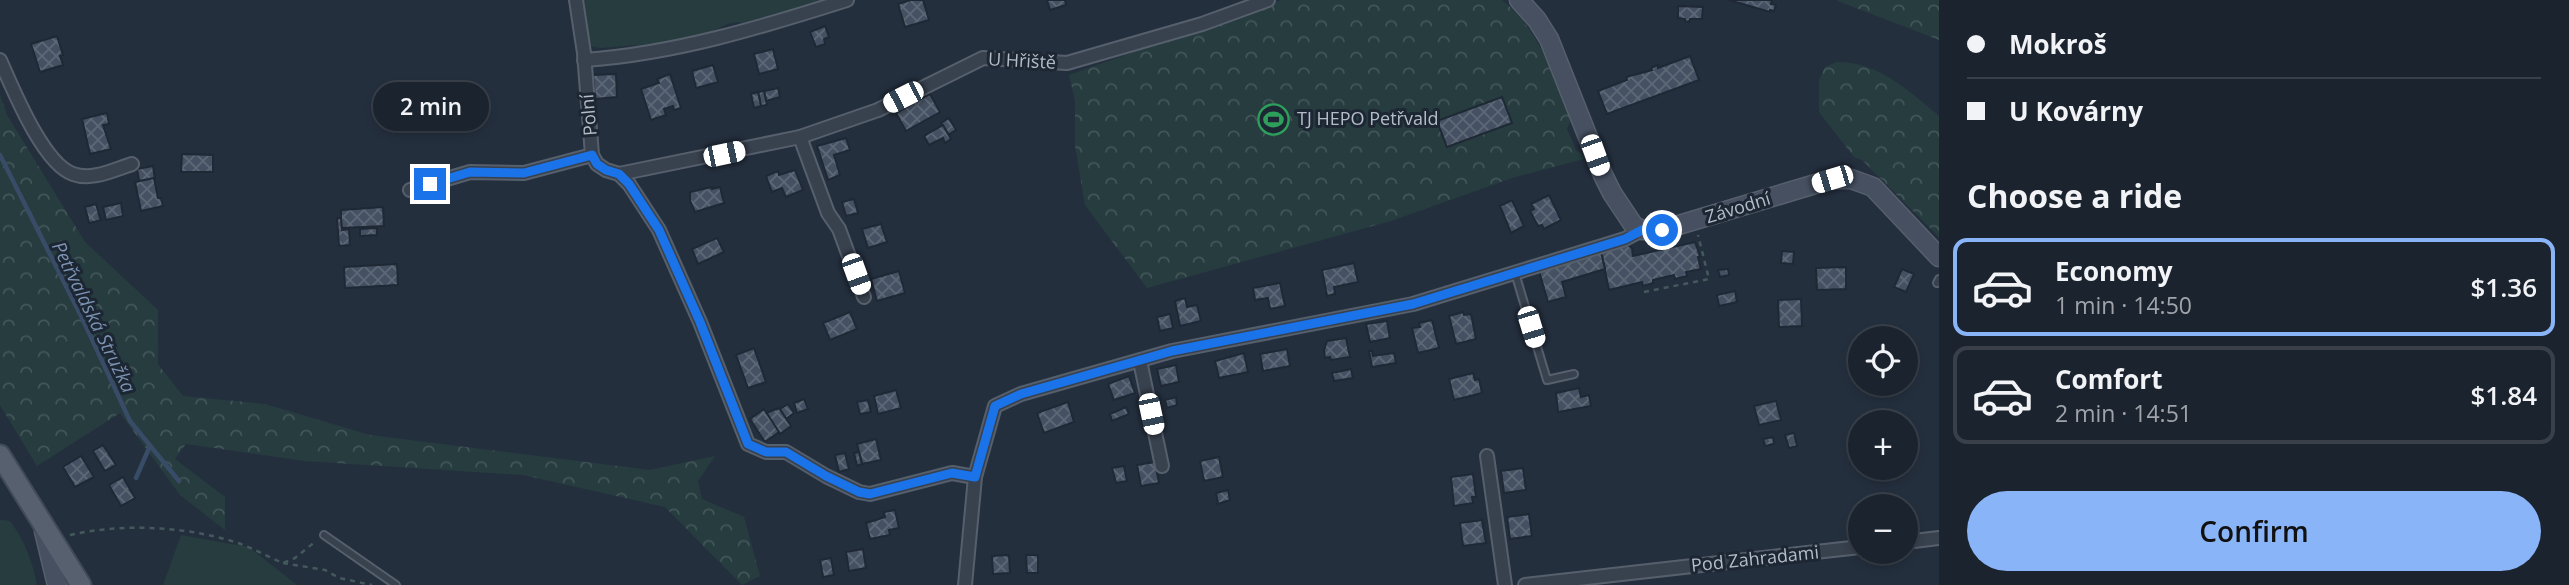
<!DOCTYPE html>
<html lang="en">
<head>
<meta charset="utf-8">
<style>
  body { margin:0; font-family:"Open Sans",sans-serif; background:#282f3a; color:#f1f3f6; height:100vh; display:flex; flex-direction:column; font-size:26px; white-space:nowrap }
  * { box-sizing:border-box; margin:0 }
  p { font-size:23px; color:#a0a4aa }
  .icon { flex:none; width:38px; height:38px; fill:none; stroke:currentColor; stroke-width:2; stroke-linecap:round; stroke-linejoin:round }
  .map { position:relative; flex:1; overflow:hidden }
  .side { display:flex; flex-direction:column; background:#1b232e; width:630px }
  .side>* { flex:none }
  .guide { display:grid; align-content:center; height:154px; padding:0 28px; background:#1b232e }
  .controls { position:absolute; left:1848px; top:326px; display:grid; gap:14px }
  .controls a { display:grid; place-items:center; width:70px; height:70px; border-radius:50%; background:#1b232e; box-shadow:0 4px 10px #0003,0 0 0 2px #39404a; font-size:35px }
  .end { position:absolute; width:32px; height:32px; margin:-16px; border:9px solid #1a73e8; background:#fff; box-shadow:0 0 0 4px #fff }
  .from { border-radius:50% }
  .bubble { position:absolute; height:49px; border-radius:24px; background:#1b232e; box-shadow:0 4px 10px #0003,0 0 0 2px #39404a; font-size:23px; font-weight:600; line-height:49px; text-align:center }
  .car { position:absolute; width:21px; height:42px; margin:-21px -10px; border-radius:9px; box-shadow:0 0 5px 2px #0007; background:linear-gradient(#fff 24%,#345 0 40%,#fff 0 76%,#345 0 86%,#fff 0) }
  .guide b { display:flex; align-items:center; gap:24px; height:66px; font-size:26px }
  .guide b+b { border-top:2px solid #39404a }
  .guide i { width:18px; height:18px; background:#f1f3f6 }
  ul { padding:0; list-style:none }
  li { display:flex; align-items:center; gap:21px; height:98px; margin:0 14px 10px; padding:0 14px; border:4px solid #39404a; border-radius:14px }
  li div { flex:1 }
  li b { display:block; font-size:26px }
  li em { font-style:normal; font-weight:600 }
  li.selected { border-color:#8ab4f8 }
  li>.icon { width:63px; height:63px; stroke-width:1.5 }
  h2 { padding:0 28px; font-size:32px; line-height:84px }
  .primary-button { display:flex; gap:14px; margin-top:auto; padding:14px 28px }
  .primary-button a { flex:1; height:80px; border-radius:42px; background:#8ab4f8; color:#111; font-size:28px; font-weight:600; line-height:80px; text-align:center }
  main { display:flex; flex:1; min-height:0 }
  .map>svg:first-child { display:block }
  .green { fill:#263c3f }
  .forest { fill:url(#forest-crowns) }
  .lines { fill:none; stroke-linecap:round; stroke-linejoin:round }
  .stream { stroke:#394c67; stroke-width:4.5 }
  .building { fill:url(#building-cross-hatch); stroke:#1f2835; stroke-width:2 }
  .lane-casing { stroke:#565f6c; stroke-width:10 }
  .street-casing { stroke:#565f6c; stroke-width:16 }
  .secondary-casing { stroke:#565f6c; stroke-width:21 }
  .primary-casing { stroke:#414a57; stroke-width:23 }
  .path { stroke:#44595c; stroke-width:2.5; stroke-dasharray:5 5; stroke-linecap:butt }
  .lane { stroke:#38414e; stroke-width:6 }
  .street { stroke:#38414e; stroke-width:12 }
  .secondary { stroke:#465061; stroke-width:18 }
  .primary { stroke:#56606e; stroke-width:19 }
  .route { stroke:#1a73e8; stroke-width:9 }
  .labels { text-anchor:middle; stroke-width:6; stroke-linejoin:round; paint-order:stroke }
  .street-label { font-size:18px; fill:#b4bcc9; stroke:#1d2633 }
  .poi-label { font-size:18px; fill:#b4bcc9; stroke:#1d2633; text-anchor:start }
  .water-label { font-size:19px; font-style:italic; fill:#7c92b1; stroke:#1d2633 }
</style>
</head>
<body>
<main>
<div class="map">
<svg width="1939" height="585" viewBox="0 0 1939 585">
  <defs>
    <pattern id="forest-crowns" width="20" height="18" patternUnits="userSpaceOnUse" patternTransform="scale(1.75)"><rect width="20" height="18" fill="#263c3f"/><path d="M2 6a3 3 0 1 1 6 0M12 15a3 3 0 1 1 6 0" fill="none" stroke="#435659"/></pattern>
    <pattern id="building-cross-hatch" width="8" height="8" patternUnits="userSpaceOnUse" patternTransform="scale(1.75)"><rect width="8" height="8" fill="#455162"/><path d="M0 0l8 8M0 8l8-8" fill="none" stroke="#5d6877"/></pattern>
  </defs>
  <rect width="100%" height="100%" fill="#242f3e"/>
  <g class="green">
    <path d="M579,0H821L743,23C727,19 717,32 703,35C670,44 634,45 600,48L590,46L585,38Z"/>
    <path d="M0,520L10,521C24,539 33,563 37,585H0Z"/>
    <path d="M181,535L249,547L297,585H163Z"/>
  </g>
  <g class="forest">
    <path d="M1281,0H1502C1540,30 1553,77 1571,120L1567,129L1576,150L1582,154L1584,159L1515,177L1391,221L1147,288L1085,205L1075,146V101L1069,75Z"/>
    <path d="M1837,0H1939V40L1838,1Z"/>
    <path d="M1837,62C1879,62 1909,91 1939,116V237L1862,160L1854,157L1819,112V80L1825,67Z"/>
    <path d="M0,95L7,115L85,242L158,310V364L183,396L265,404L370,435L650,470L715,456L698,481L702,499L744,517L760,576L742,585L665,507L523,475L305,461L186,444L175,459L225,497V530L180,495L120,413L37,466L0,405Z"/>
  </g>
  <g class="lines">
    <g class="stream">
      <path d="M0,155L83,320L130,421L179,481"/>
      <path d="M136,478L150,446"/>
    </g>
  </g>
  <g class="building">
    <path d="M911,0H923L929,20L905,27L898,4Z"/>
    <path d="M1047,0H1065L1066,5L1050,10Z"/>
    <path d="M1729,0H1772L1771,4L1776,5L1774,11L1770,10V12Z"/>
    <path d="M1678,6L1703,7L1702,19H1690L1689,22L1685,21V19L1678,18Z"/>
    <path d="M825,26L829,37L824,39L825,44L816,47L810,32Z"/>
    <path d="M57,36L63,55L60,56L63,65L40,72L31,44Z"/>
    <path d="M773,49L778,69L759,74L754,54Z"/>
    <path d="M1690,56L1699,80L1607,114L1598,91L1627,80L1626,77L1652,70L1651,68L1658,65V68Z"/>
    <path d="M713,65L718,82L696,88L692,71Z"/>
    <path d="M616,74L617,97L595,99L593,75Z"/>
    <path d="M670,74L681,108L674,110L673,106L664,109L666,115L651,120L641,89L659,83L657,79Z"/>
    <path d="M778,88L780,97L766,101L764,91Z"/>
    <path d="M764,91L767,105L761,106L758,92Z"/>
    <path d="M758,92L761,106L754,108L751,94Z"/>
    <path d="M930,94L940,112L906,131L896,113Z"/>
    <path d="M1502,97L1512,123L1447,147L1437,121Z"/>
    <path d="M107,113L109,124L103,125L111,149L90,154L82,119Z"/>
    <path d="M949,118L956,130L948,135L941,123Z"/>
    <path d="M943,125L951,139L945,143L943,138L929,145L924,136Z"/>
    <path d="M846,138L850,150L834,155L840,175L828,180L817,146Z"/>
    <path d="M182,154L213,155V172H181Z"/>
    <path d="M153,166L155,179L139,181L137,169Z"/>
    <path d="M795,170L803,190L786,197L782,188L772,192L766,176L778,171L779,175Z"/>
    <path d="M154,178L158,198H161L163,206L141,211L135,182Z"/>
    <path d="M712,187V189L720,187L724,203L695,212L690,201V192Z"/>
    <path d="M1549,195L1561,220L1544,229L1542,225L1538,226L1530,211L1534,209L1531,204Z"/>
    <path d="M854,199L858,213L846,216L842,202Z"/>
    <path d="M1512,200L1524,226L1511,233L1500,206Z"/>
    <path d="M121,203L123,216L106,220L103,207Z"/>
    <path d="M96,204L100,218L102,220L89,223L85,207Z"/>
    <path d="M383,207L384,226L341,228V210Z"/>
    <path d="M337,218H341L342,230L349,229L350,245L339,246Z"/>
    <path d="M881,224L887,242L868,248L862,229Z"/>
    <path d="M377,228V235L360,236V229Z"/>
    <path d="M717,238L724,252L698,264L692,249Z"/>
    <path d="M1695,242L1700,256L1698,257L1701,269L1686,272L1687,276L1675,279L1674,275L1653,280V283L1643,286L1642,282L1609,290L1601,251L1628,245L1632,248L1633,256Z"/>
    <path d="M1782,251L1794,252L1793,264L1781,263Z"/>
    <path d="M1601,252L1605,269L1562,282L1566,297L1548,302L1539,271Z"/>
    <path d="M1354,263L1358,282L1334,287L1335,294L1327,296L1322,270Z"/>
    <path d="M397,264L398,285L345,288L344,267Z"/>
    <path d="M1846,267V289L1817,290L1816,268Z"/>
    <path d="M1728,269L1729,275L1720,277L1718,270Z"/>
    <path d="M1902,269L1914,274L1906,292L1894,287Z"/>
    <path d="M899,271L905,293L877,301L871,279Z"/>
    <path d="M1280,283L1285,306L1270,309L1268,298L1255,300L1253,288Z"/>
    <path d="M1735,291L1737,302L1719,306L1717,295Z"/>
    <path d="M1185,298L1187,307L1197,305L1201,321L1180,326L1175,301Z"/>
    <path d="M1801,299L1802,326L1779,327L1778,300Z"/>
    <path d="M850,312L857,329L830,340L823,323Z"/>
    <path d="M1463,312L1464,315L1471,314L1476,339L1456,344L1449,316Z"/>
    <path d="M1170,314L1173,328L1160,331L1157,317Z"/>
    <path d="M1432,320L1439,348L1418,353L1412,328L1420,327L1419,323Z"/>
    <path d="M1387,321L1390,338L1370,342L1366,324Z"/>
    <path d="M1346,338L1350,357L1331,360L1330,357L1325,358L1324,350L1327,341Z"/>
    <path d="M754,348L766,382L748,388L736,355Z"/>
    <path d="M1287,349L1290,366L1263,371L1260,354Z"/>
    <path d="M1369,351H1372L1373,356L1394,353L1396,363L1372,367Z"/>
    <path d="M1244,353L1248,372L1219,378L1215,361Z"/>
    <path d="M1176,365L1179,382L1161,386L1157,369Z"/>
    <path d="M1351,369L1353,378L1334,381L1332,373Z"/>
    <path d="M1473,373L1475,380L1479,379L1482,393L1454,400L1449,379Z"/>
    <path d="M1129,376L1135,393L1114,400L1108,384Z"/>
    <path d="M1579,388L1581,397L1589,395L1591,406L1558,412L1556,393Z"/>
    <path d="M896,390L901,408L878,414L874,396Z"/>
    <path d="M1176,397L1177,405L1167,408L1165,400Z"/>
    <path d="M804,399L808,409L797,413L794,403Z"/>
    <path d="M868,400L871,412L860,414L857,402Z"/>
    <path d="M1776,401L1781,420L1759,425L1754,406Z"/>
    <path d="M1068,402L1074,422L1044,433L1037,413Z"/>
    <path d="M788,404L794,413L786,419L780,409Z"/>
    <path d="M1126,407L1129,414L1112,421L1110,414Z"/>
    <path d="M779,408L791,426L780,434L766,413Z"/>
    <path d="M764,409L779,432L765,442L750,419Z"/>
    <path d="M1794,433L1797,446L1789,448L1785,435Z"/>
    <path d="M1773,437L1774,444L1765,446L1763,439Z"/>
    <path d="M876,439L881,460L862,464L857,444Z"/>
    <path d="M103,445L116,465L105,471L93,451Z"/>
    <path d="M859,452L862,464L857,466L854,453Z"/>
    <path d="M845,453L849,469L839,472L835,455Z"/>
    <path d="M81,456L94,477L75,487L63,467Z"/>
    <path d="M1219,457L1223,477L1204,481L1200,461Z"/>
    <path d="M1155,462L1159,483L1141,486L1137,465Z"/>
    <path d="M1124,466L1127,481L1116,483L1112,468Z"/>
    <path d="M1523,468L1526,490L1504,493L1501,471Z"/>
    <path d="M1473,474L1476,497H1472L1473,503L1454,506L1451,477Z"/>
    <path d="M123,477L135,498L121,506L109,485Z"/>
    <path d="M1228,490L1230,500L1218,504L1216,493Z"/>
    <path d="M895,510L899,528L889,530L890,535L870,539L866,523L885,517L884,512Z"/>
    <path d="M1529,514L1532,536L1510,539L1507,517Z"/>
    <path d="M1482,520L1486,543L1463,546L1460,523Z"/>
    <path d="M863,549L866,568L849,571L846,552Z"/>
    <path d="M1009,555L1010,573L993,574L992,556Z"/>
    <path d="M1026,555H1038V573H1027Z"/>
    <path d="M831,558L834,575L823,577L820,560Z"/>
  </g>
  <g class="lines">
    <defs>
      <g id="lane">
        <path d="M1515,273L1547,380L1574,374"/>
        <path d="M1937,283L1939,279"/>
        <path d="M324,535L396,585"/>
      </g>
      <g id="street">
        <path d="M576,0L584,53L592,155L597,164L606,170L619,174L629,184L659,230L700,322L748,444L766,452H786L826,476L859,492L870,494L952,473L975,477"/>
        <path d="M0,60C13,89 43,164 73,174C92,181 113,170 132,164"/>
        <path d="M584,60C674,54 762,27 847,0"/>
        <path d="M800,137L828,213L839,229L864,297"/>
        <path d="M619,174L800,137L878,110L983,58L1067,63L1202,24L1268,0"/>
        <path d="M410,190L470,172L524,173L592,155"/>
        <path d="M1140,361L1162,466"/>
        <path d="M1487,456L1505,585"/>
        <path d="M1906,542L1939,538"/>
        <path d="M965,585L975,477L995,406L1021,394L1172,351L1413,304L1625,239L1642,230"/>
        <path d="M1525,585L1860,547"/>
      </g>
      <g id="secondary">
        <path d="M1519,0L1537,20L1549,39L1603,175L1612,193L1634,226L1642,230H1662L1832,179H1851L1873,187L1939,257"/>
        <path d="M44,531L57,585"/>
      </g>
      <path id="primary" d="M0,455L81,585"/>
    </defs>
    <use href="#lane" class="lane-casing"/>
    <use href="#street" class="street-casing"/>
    <use href="#secondary" class="secondary-casing"/>
    <use href="#primary" class="primary-casing"/>
    <g class="path">
      <path d="M1644,292L1709,279L1698,235"/>
      <path d="M70,535C123,523 186,526 238,543C253,548 268,557 283,563L295,558L316,541"/>
      <path d="M283,563L325,570L339,578L372,585"/>
    </g>
    <use href="#lane" class="lane"/>
    <use href="#street" class="street"/>
    <use href="#secondary" class="secondary"/>
    <use href="#primary" class="primary"/>
  </g>
  <g class="lines">
    <path class="route" d="M430,184L470,172L524,173L592,155L597,164L606,170L619,174L629,184L659,230L700,322L748,444L766,452H786L826,476L859,492L870,494L952,473L975,477L995,406L1021,394L1172,351L1413,304L1625,239L1642,230H1662"/>
  </g>
  <defs>
    <symbol id="stadium-ring" viewBox="-11 -11 22 22"><circle r="9.5" fill="#1d2633" stroke="#2e9e5b" stroke-width="1.5"/><path d="M0-5a6.5 5 0 1 0 0 10a6.5 5 0 1 0 0-10ZM-3.5-1.8h7v3.6h-7Z" fill="#2e9e5b"/></symbol>
  </defs>
  <g fill-rule="evenodd">
    <use href="#stadium-ring" x="1256" y="102" width="35" height="35"/>
  </g>
  <g class="labels">
    <g class="street-label">
      <text transform="translate(1022 61) rotate(3)" y="6">U Hřiště</text>
      <text transform="translate(589 115) rotate(-95)" y="6">Polní</text>
      <text transform="translate(1738 208) rotate(-17)" y="6">Závodní</text>
      <text transform="translate(1755 559) rotate(-6)" y="6">Pod Zahradami</text>
    </g>
    <g class="poi-label">
      <text x="1297" y="125">TJ HEPO Petřvald</text>
    </g>
    <g class="water-label">
      <text transform="translate(94 317) rotate(64)" y="7">Petřvaldská Stružka</text>
    </g>
  </g>
</svg>
<div class="controls">
<a><svg class="icon" aria-label="locate" viewBox="0 0 24 24"><circle cx="12" cy="12" r="6"/><path d="M12 2v4M12 18v4M2 12h4M18 12h4"/></svg></a>
<a>+</a>
<a>−</a>
</div>
<i class="end from" style="left:1662px;top:230px"></i>
<i class="end" style="left:430px;top:184px"></i>
<div class="bubble" style="left:373px;top:82px;width:116px">2 min</div>
<i class="car" style="left:903px;top:97px;rotate:243deg"></i>
<i class="car" style="left:724px;top:154px;rotate:78deg"></i>
<i class="car" style="left:1595px;top:155px;rotate:160deg"></i>
<i class="car" style="left:1832px;top:179px;rotate:253deg"></i>
<i class="car" style="left:856px;top:274px;rotate:160deg"></i>
<i class="car" style="left:1531px;top:327px;rotate:163deg"></i>
<i class="car" style="left:1151px;top:414px;rotate:168deg"></i>
</div>
<section class="side">
<div class="guide">
<b><i class="from"></i>Mokroš</b>
<b><i></i>U Kovárny</b>
</div>
<h2>Choose a ride</h2>
<ul>
<li class="selected"><svg class="icon" aria-label="car" viewBox="0 0 24 24"><path d="M5 17H2v-5l4-1 3-4h7l3 4 3 1v5h-3M9 17h6M6 11h13"/><circle cx="7" cy="17" r="2"/><circle cx="17" cy="17" r="2"/></svg><div><b>Economy</b><p>1 min · 14:50</p></div><em>$1.36</em></li>
<li><svg class="icon" aria-label="car" viewBox="0 0 24 24"><path d="M5 17H2v-5l4-1 3-4h7l3 4 3 1v5h-3M9 17h6M6 11h13"/><circle cx="7" cy="17" r="2"/><circle cx="17" cy="17" r="2"/></svg><div><b>Comfort</b><p>2 min · 14:51</p></div><em>$1.84</em></li>
</ul>
<div class="primary-button"><a>Confirm</a></div>
</section>
</main>
</body>
</html>
